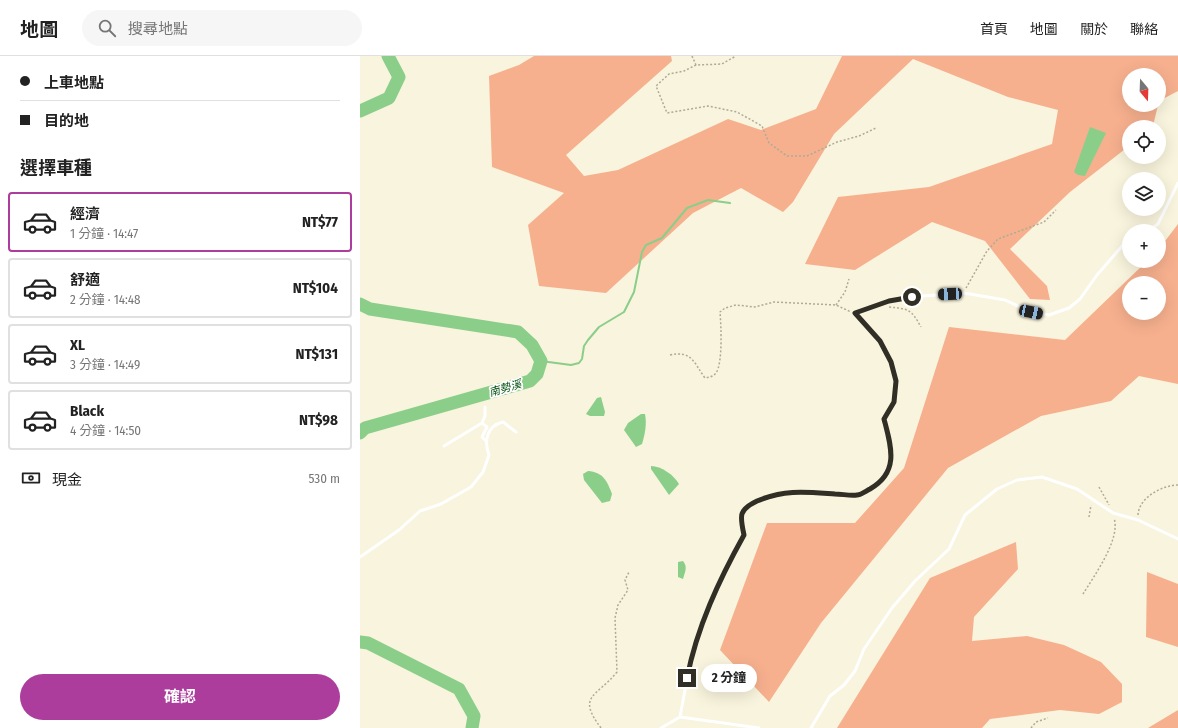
<!DOCTYPE html>
<html lang="zh-TW">
<head>
<meta charset="utf-8">
<style>
  body { margin:0; font-family:"Fira Sans Condensed","Noto Sans TC",sans-serif; background:#f6f6f6; color:#222; height:100vh; display:flex; flex-direction:column; font-size:15px; white-space:nowrap }
  * { box-sizing:border-box; margin:0 }
  p { font-size:13px; color:#767676 }
  .icon { flex:none; width:22px; height:22px; fill:none; stroke:currentColor; stroke-width:2; stroke-linecap:round; stroke-linejoin:round }
  .map { position:relative; flex:1; overflow:hidden }
  .panel { display:flex; flex-direction:column; background:#fff; width:360px }
  .panel>* { flex:none }
  .top-card { display:grid; align-content:center; height:88px; padding:0 20px; background:#fff }
  .needle { width:26px; rotate:161deg }
  .fabs { position:absolute; left:762px; top:12px; display:grid; gap:8px }
  .fabs a { display:grid; place-items:center; width:44px; height:44px; border-radius:50%; background:#fff; box-shadow:0 4px 16px #0002; font-size:20px }
  .end { position:absolute; width:18px; height:18px; margin:-9px; border:5px solid #302e25; background:#fff; box-shadow:0 0 0 2px #fff }
  .from { border-radius:50% }
  .bubble { position:absolute; height:28px; border-radius:14px; background:#fff; box-shadow:0 4px 16px #0002; font-size:13px; font-weight:700; line-height:28px; text-align:center }
  .car { position:absolute; width:12px; height:24px; margin:-12px -6px; border-radius:5px; box-shadow:0 0 3px 1px #0007; background:linear-gradient(#222 24%,#8ab4d8 0 40%,#222 0 76%,#8ab4d8 0 86%,#222 0) }
  .top-card b { display:flex; align-items:center; gap:14px; height:38px; font-size:15px }
  .top-card b+b { border-top:1px solid #e0e0e0 }
  .top-card i { width:10px; height:10px; background:#222 }
  ul { padding:0; list-style:none }
  li { display:flex; align-items:center; gap:12px; height:60px; margin:0 8px 6px; padding:0 12px; border:2px solid #e0e0e0; border-radius:4px }
  li div { flex:1 }
  li b { display:block; font-size:15px }
  li em { font-style:normal; font-weight:700 }
  li.selected { border-color:#ac3d9c }
  li>.icon { width:36px; height:36px; stroke-width:1.5 }
  h2 { padding:0 20px; font-size:18px; line-height:48px }
  .pay { display:flex; align-items:center; gap:10px; height:44px; padding:0 20px; font-size:15px }
  .pay p { margin-inline-start:auto }
  .primary-button { display:flex; gap:8px; margin-top:auto; padding:8px 20px }
  .primary-button a { flex:1; height:46px; border-radius:24px; background:#ac3d9c; color:#fff; font-size:16px; font-weight:700; line-height:46px; text-align:center }
  header { display:flex; align-items:center; gap:24px; box-sizing:border-box; height:56px; padding:0 20px; background:#fff; border-bottom:1px solid #e0e0e0 }
  header strong { font-size:19px }
  nav { display:flex; gap:22px; margin-inline-start:auto; font-size:14px }
  .search { width:280px; height:36px; background:#f6f6f6; display:flex; align-items:center; gap:10px; box-sizing:border-box; padding:0 14px; border-radius:22px; color:#767676; font-size:15px }
  main { display:flex; flex:1; min-height:0 }
  .map>svg:first-child { display:block }
  .forest { fill:#f6b08e; fill-rule:evenodd }
  .water { fill:#8ace8a }
  .lines { fill:none; stroke-linecap:round; stroke-linejoin:round }
  .stream { stroke:#8ace8a; stroke-width:2 }
  .river { stroke:#8ace8a; stroke-width:13 }
  .path { stroke:#aeaa98; stroke-width:1.5; stroke-dasharray:2 2; stroke-linecap:butt }
  .service { stroke:#fff; stroke-width:3 }
  .route { stroke:#302e25; stroke-width:5 }
  .labels { text-anchor:middle; stroke-width:3.5; stroke-linejoin:round; paint-order:stroke }
  .water-label { font-size:11px; font-style:italic; fill:#004e0c; stroke:#fff }
</style>
</head>
<body>
<header>
<strong>地圖</strong>
<div class="search"><svg class="icon" aria-label="search" viewBox="0 0 24 24"><circle cx="10" cy="10" r="6"/><path d="M15 15l6 6"/></svg>搜尋地點</div>
<nav><a>首頁</a><a>地圖</a><a>關於</a><a>聯絡</a></nav>
</header>
<main>
<section class="panel">
<div class="top-card">
<b><i class="from"></i>上車地點</b>
<b><i></i>目的地</b>
</div>
<h2>選擇車種</h2>
<ul>
<li class="selected"><svg class="icon" aria-label="car" viewBox="0 0 24 24"><path d="M5 17H2v-5l4-1 3-4h7l3 4 3 1v5h-3M9 17h6M6 11h13"/><circle cx="7" cy="17" r="2"/><circle cx="17" cy="17" r="2"/></svg><div><b>經濟</b><p>1 分鐘 · 14:47</p></div><em>NT$77</em></li>
<li><svg class="icon" aria-label="car" viewBox="0 0 24 24"><path d="M5 17H2v-5l4-1 3-4h7l3 4 3 1v5h-3M9 17h6M6 11h13"/><circle cx="7" cy="17" r="2"/><circle cx="17" cy="17" r="2"/></svg><div><b>舒適</b><p>2 分鐘 · 14:48</p></div><em>NT$104</em></li>
<li><svg class="icon" aria-label="car" viewBox="0 0 24 24"><path d="M5 17H2v-5l4-1 3-4h7l3 4 3 1v5h-3M9 17h6M6 11h13"/><circle cx="7" cy="17" r="2"/><circle cx="17" cy="17" r="2"/></svg><div><b>XL</b><p>3 分鐘 · 14:49</p></div><em>NT$131</em></li>
<li><svg class="icon" aria-label="car" viewBox="0 0 24 24"><path d="M5 17H2v-5l4-1 3-4h7l3 4 3 1v5h-3M9 17h6M6 11h13"/><circle cx="7" cy="17" r="2"/><circle cx="17" cy="17" r="2"/></svg><div><b>Black</b><p>4 分鐘 · 14:50</p></div><em>NT$98</em></li>
</ul>
<div class="pay"><svg class="icon" aria-label="cash" viewBox="0 0 24 24"><path d="M3 7h18v10H3z"/><circle cx="12" cy="12" r="2"/></svg>現金<p>530 m</p></div>
<div class="primary-button"><a>確認</a></div>
</section>
<div class="map">
<svg width="818" height="672" viewBox="0 0 818 672">
  <rect width="100%" height="100%" fill="#f9f4dd"/>
  <g class="forest">
    <path d="M174,0H311L312,5L206,99L224,120L258,114L368,63L401,74L456,53L482,0H818V35L799,45V19H769V49H798L793,70L769,71V90L710,136L650,193L687,230L690,244L670,243L625,185L572,166L495,214L445,208L478,141L569,131L692,88L698,54L648,41L553,3L474,78L433,146L423,156L381,132L333,157L246,237L179,230L168,169L204,137L132,111L129,20L159,9Z"/>
    <path d="M818,168V328L779,320L751,345L681,360L588,412L461,567L409,646L360,594L407,467H495L544,412L589,271L705,284L787,205H799V193ZM769,227H799V257H769Z"/>
    <path d="M656,486L658,513L614,561L612,585L667,580L704,589L741,606L762,628V646L739,658L700,654L630,663L622,672H477L570,522Z"/>
    <path d="M787,516L818,528V591L786,581Z"/>
    <path d="M818,654V672H788Z"/>
  </g>
  <g class="water">
    <path d="M730,71L746,77L725,120L718,119L714,116Z"/>
    <path d="M241,341L245,356L244,360H230L226,358L237,342Z"/>
    <path d="M281,358H285C287,368 285,378 282,388L276,391L264,374L268,367Z"/>
    <path d="M291,410C301,410 314,419 319,428L309,439L291,413Z"/>
    <path d="M228,415C243,416 247,425 252,438L250,445L242,447L224,424L223,418Z"/>
    <path d="M323,505C328,511 325,516 323,523L318,521V506Z"/>
  </g>
  <g class="lines">
    <path class="stream" d="M181,305L211,309L219,307L222,303L224,290L228,284L239,271L264,256L274,236L282,196L286,189L302,182L327,152L348,144L370,147"/>
    <g class="river">
      <path d="M0,55L29,42L39,21L28,0"/>
      <path d="M0,248L10,253L158,276L172,289L181,305L177,318L170,325L5,372L0,377"/>
      <path d="M0,586L8,587L99,633L114,660L112,672"/>
    </g>
    <g class="path">
      <path d="M332,0L336,9L362,8L376,0"/>
      <path d="M336,9L324,15L309,18L296,30L307,57L348,50L377,56L402,70L409,87L427,100H447L477,86L499,80L516,72"/>
      <path d="M606,232L627,195L638,183L684,166L696,154"/>
      <path d="M476,249L485,236L489,223"/>
      <path d="M529,251C549,253 551,253 561,271"/>
      <path d="M310,299C332,294 334,307 345,322C349,321 353,321 356,317C363,307 361,269 360,256L365,252L376,249L395,251L414,246L476,249L491,256"/>
      <path d="M739,431L749,449"/>
      <path d="M778,459C779,441 803,429 818,429"/>
      <path d="M729,461L731,449"/>
      <path d="M723,538C734,520 761,483 754,462"/>
      <path d="M241,672C216,639 237,641 257,616L255,562L258,549L268,534L265,524L269,516"/>
      <path d="M671,672L676,666L688,662"/>
    </g>
    <g class="service">
      <path d="M788,175L798,168L818,127"/>
      <path d="M122,367L125,360V351"/>
      <path d="M84,390L122,367L127,371L122,381L126,385"/>
      <path d="M0,501L39,474L60,455L81,448L111,431L123,416L129,399C124,386 126,370 143,366L156,376"/>
      <path d="M320,661L399,672"/>
      <path d="M301,672L320,661C326,628 332,594 344,562C354,534 369,506 384,479C380,460 378,454 397,445C424,433 447,436 475,438C482,438 490,440 497,439C501,439 506,435 510,433C540,416 531,390 524,363L534,346L536,325L531,307L520,285L495,257L529,245L563,240L604,237L645,244L671,256L689,259L709,252L720,243L737,219L769,182"/>
      <path d="M451,672L470,640L484,629L495,615L504,593L532,552L555,525L589,493L605,459L637,433L657,424L682,421L717,433L753,457L778,464L818,483"/>
    </g>
  </g>
  <g class="lines">
    <path class="route" d="M327,622C337,571 359,524 384,479C380,460 378,454 397,445C425,433 447,436 475,438C482,438 490,440 497,439C501,439 506,435 510,433C540,416 531,390 524,363L534,346L536,325L531,306L520,285L495,257L529,245L552,241"/>
  </g>
  <g class="labels">
    <g class="water-label">
      <text transform="translate(145 332) rotate(-16)" y="4">南勢溪</text>
    </g>
  </g>
</svg>
<div class="fabs">
<a><svg class="needle" viewBox="-14 -14 28 28"><path d="M0-13l5 13h-10z" fill="#e53935"/><path d="M0 13l5-13h-10z" fill="#767676"/></svg></a>
<a><svg class="icon" aria-label="locate" viewBox="0 0 24 24"><circle cx="12" cy="12" r="6"/><path d="M12 2v4M12 18v4M2 12h4M18 12h4"/></svg></a>
<a><svg class="icon" aria-label="layers" viewBox="0 0 24 24"><path d="M12 4l9 5-9 5-9-5zM3 14l9 5 9-5"/></svg></a>
<a>+</a>
<a>−</a>
</div>
<i class="end from" style="left:552px;top:241px"></i>
<i class="end" style="left:327px;top:622px"></i>
<div class="bubble" style="left:341px;top:608px;width:56px">2 分鐘</div>
<i class="car" style="left:590px;top:238px;rotate:267deg"></i>
<i class="car" style="left:671px;top:256px;rotate:102deg"></i>
</div>
</main>
</body>
</html>
